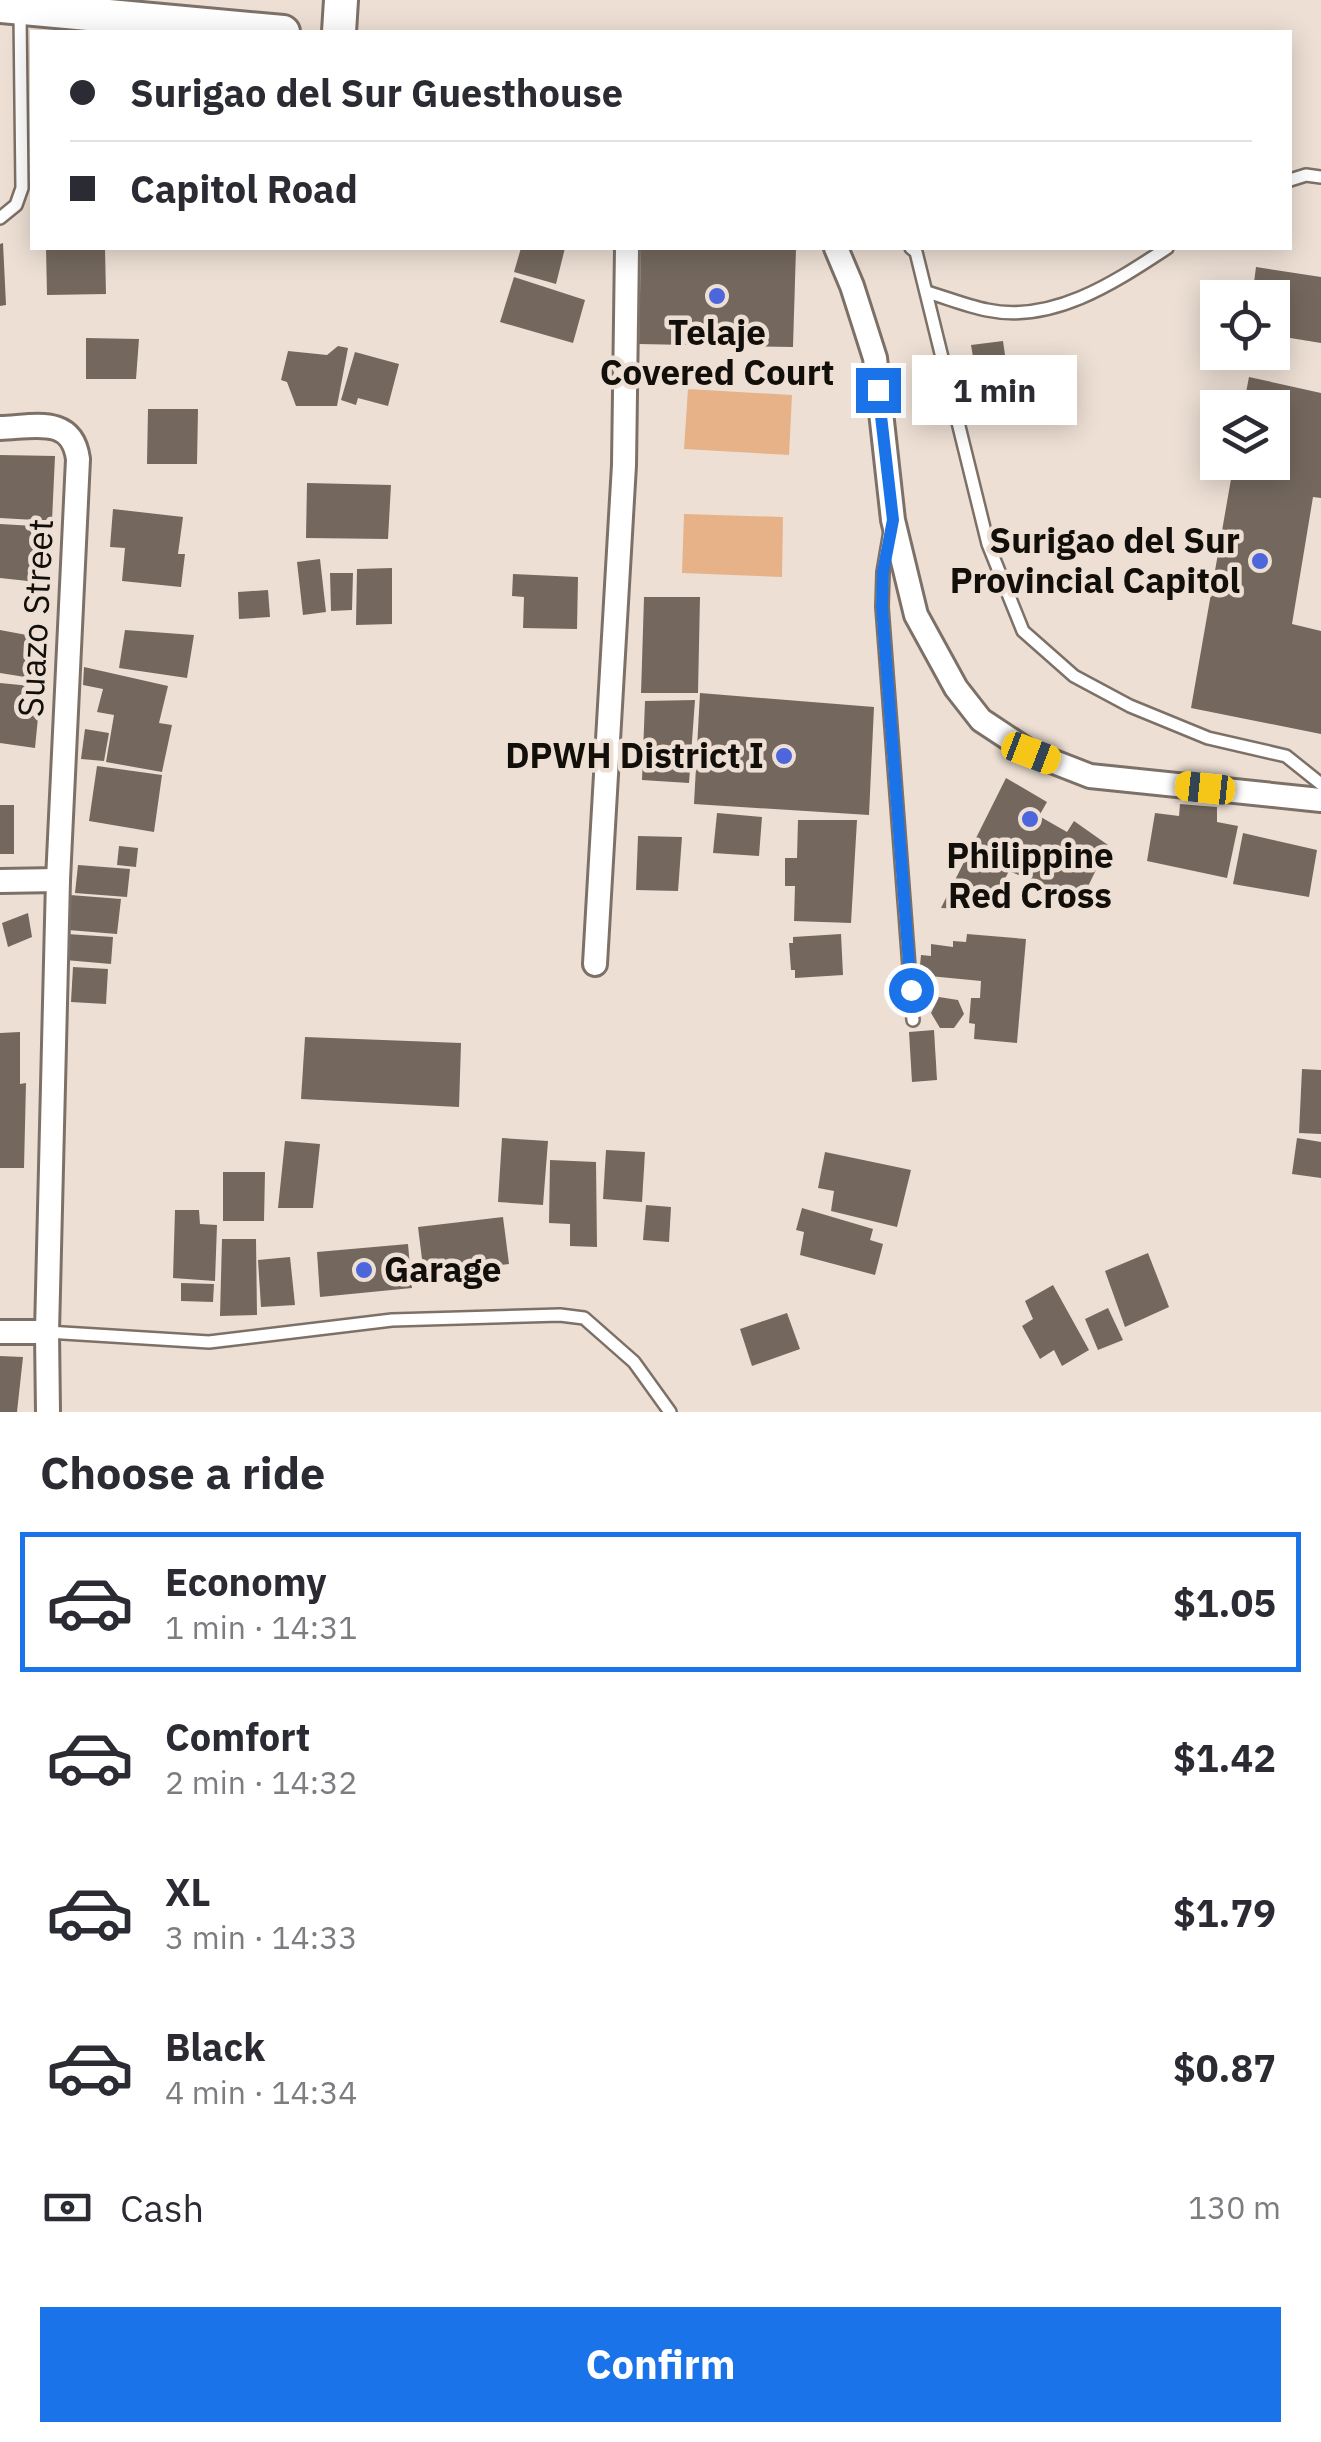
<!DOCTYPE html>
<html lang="en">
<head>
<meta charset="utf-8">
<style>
  body { margin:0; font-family:"IBM Plex Sans",sans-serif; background:#f7f7f7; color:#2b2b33; height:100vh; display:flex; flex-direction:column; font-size:38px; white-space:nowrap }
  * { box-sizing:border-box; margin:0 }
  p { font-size:32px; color:#7c7c81 }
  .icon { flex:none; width:55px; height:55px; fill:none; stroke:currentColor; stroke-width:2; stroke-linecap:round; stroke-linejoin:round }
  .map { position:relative; height:1412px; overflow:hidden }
  .side { display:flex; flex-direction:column; background:#fff; flex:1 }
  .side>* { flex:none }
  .top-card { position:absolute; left:30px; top:30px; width:1262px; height:220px; border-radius:0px; box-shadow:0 5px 25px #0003; display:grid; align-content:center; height:220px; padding:0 40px; background:#fff }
  .buttons { position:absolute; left:1200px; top:280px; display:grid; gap:20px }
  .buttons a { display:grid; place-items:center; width:90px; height:90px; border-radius:0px; background:#fff; box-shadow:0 5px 25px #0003; font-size:50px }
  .end { position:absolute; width:45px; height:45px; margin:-22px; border:12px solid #1a73e8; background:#fff; box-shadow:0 0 0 5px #fff }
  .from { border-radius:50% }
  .bubble { position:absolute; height:70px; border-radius:0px; background:#fff; box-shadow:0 5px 25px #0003; font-size:32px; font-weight:700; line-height:70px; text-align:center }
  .car { position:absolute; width:30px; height:60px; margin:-30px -15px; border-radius:12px; box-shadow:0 0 8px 2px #0007; background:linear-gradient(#f5c518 24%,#345 0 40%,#f5c518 0 76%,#345 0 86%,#f5c518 0) }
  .top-card b { display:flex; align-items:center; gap:35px; height:95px; font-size:38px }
  .top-card b+b { border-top:2px solid #e1e1e2 }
  .top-card i { width:25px; height:25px; background:#2b2b33 }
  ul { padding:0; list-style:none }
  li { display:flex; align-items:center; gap:30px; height:140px; margin:0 20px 15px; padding:0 20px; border:5px solid transparent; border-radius:0px }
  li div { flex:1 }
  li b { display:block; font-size:38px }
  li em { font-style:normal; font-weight:700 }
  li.on { border-color:#1a73e8 }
  li>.icon { width:90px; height:90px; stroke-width:1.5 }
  h2 { padding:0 40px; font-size:45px; line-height:120px }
  .pay { display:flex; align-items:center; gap:25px; height:110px; padding:0 40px; font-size:38px }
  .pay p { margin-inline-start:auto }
  .primary-button { display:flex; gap:20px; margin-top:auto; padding:20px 40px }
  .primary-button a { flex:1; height:115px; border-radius:0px; background:#1a73e8; color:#fff; font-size:40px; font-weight:700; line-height:115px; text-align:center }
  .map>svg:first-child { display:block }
  .green { fill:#e7b287 }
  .building { fill:#74685e }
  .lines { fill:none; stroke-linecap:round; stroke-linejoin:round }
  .service-casing { stroke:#7d7167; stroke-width:16 }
  .minor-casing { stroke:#7d7167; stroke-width:28 }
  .secondary-casing { stroke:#7d7167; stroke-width:38 }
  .service { stroke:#fff; stroke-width:11 }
  .minor { stroke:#fff; stroke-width:22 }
  .secondary { stroke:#fff; stroke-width:32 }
  .route { stroke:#1a73e8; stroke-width:12 }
  .poi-dot { fill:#4e66db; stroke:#eddfd4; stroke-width:4 }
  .labels { text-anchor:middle; stroke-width:9; stroke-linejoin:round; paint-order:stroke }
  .poi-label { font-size:35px; font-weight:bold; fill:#120e0a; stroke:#eddfd4 }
  .street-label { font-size:35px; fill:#120e0a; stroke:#eddfd4 }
</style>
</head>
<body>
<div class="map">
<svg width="1321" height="1412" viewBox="0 0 1321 1412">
  <rect width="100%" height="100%" fill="#eddfd4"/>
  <g class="green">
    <path d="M688,389L792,395L789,455L684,449Z"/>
    <path d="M684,514L783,517L782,577L682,573Z"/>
  </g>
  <g class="building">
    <path d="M3,243L6,305L0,306V244Z"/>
    <path d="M46,248H105L106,294L47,295Z"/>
    <path d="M521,248H565L556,284L514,272Z"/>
    <path d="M641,248H796L793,347L639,344Z"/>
    <path d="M1256,267L1321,277V343L1272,335V298H1252Z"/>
    <path d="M514,277L585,300L573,343L500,322Z"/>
    <path d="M86,338L139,339L136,379H86Z"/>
    <path d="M1003,341L1007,369L976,374L971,345Z"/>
    <path d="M338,346L348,348L337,406H296L287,382L281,380L288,351L327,355Z"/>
    <path d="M355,352L399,364L388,406L358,398L356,405L341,400Z"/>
    <path d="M1249,377L1321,393V498L1313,497L1292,624L1321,631V734L1191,708L1234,462H1272V408H1243Z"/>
    <path d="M148,409H198L197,464H147Z"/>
    <path d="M0,455L55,456L52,521L0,518Z"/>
    <path d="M307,483L391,485L388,539L306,538Z"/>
    <path d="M113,509L183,517L178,554H185L181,587L122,581L125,548L110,547Z"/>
    <path d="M0,524L52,527L51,554L39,553L37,582L0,578Z"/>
    <path d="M320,559L326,612L303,615L297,562Z"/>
    <path d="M392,568V624L356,625L357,569Z"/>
    <path d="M330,573H353L352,610L331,611Z"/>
    <path d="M513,574L578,577L577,629L523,628L524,597L512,596Z"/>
    <path d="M268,590L270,617L239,619L238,592Z"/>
    <path d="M644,597H700L698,693H641Z"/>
    <path d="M0,630L32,636L25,677L0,673Z"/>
    <path d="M125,630L194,635L187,678L119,668Z"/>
    <path d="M84,667L168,686L159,723L172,725L162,772L106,762L114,715L97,712L103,689L83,685Z"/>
    <path d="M0,683L41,687L35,748L0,743Z"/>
    <path d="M700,693L874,707L869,815L694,804Z"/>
    <path d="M695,700L689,783L642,780L645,701Z"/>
    <path d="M85,729L109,733L104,761L81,759Z"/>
    <path d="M97,766L162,775L154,832L89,821Z"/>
    <path d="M1006,778L1047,802L1039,816L1067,832L1074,821L1108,845L1081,901L1009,871L989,910L941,908Z"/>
    <path d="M1180,804L1217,807V822L1238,826L1227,878L1147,861L1155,813L1179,816Z"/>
    <rect x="0" y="805" width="14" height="49"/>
    <path d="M717,813L762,817L759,856L713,853Z"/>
    <path d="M798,820H857L851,923L794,921L795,886H785V858H797Z"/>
    <path d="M1243,833L1317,850L1309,897L1233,884Z"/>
    <path d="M638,836L682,837L678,891L636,890Z"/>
    <path d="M119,846L138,848L136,867L117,865Z"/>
    <path d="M78,865L130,869L127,897L75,893Z"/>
    <path d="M70,895L121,899L117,934L68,930Z"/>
    <path d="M28,913L32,937L8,947L2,923Z"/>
    <path d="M67,934L113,937L111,964L65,960Z"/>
    <path d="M841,934L843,975L795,978V970H791L789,943H793V937Z"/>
    <path d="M967,934L1026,939L1017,1043L974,1039L975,1024L969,1023L971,998H980L981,981L919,975L921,955L931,956V944L953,947V941L966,942Z"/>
    <path d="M73,967L108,969L106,1004L71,1002Z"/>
    <path d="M939,997L958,1000L964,1014L954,1028H940L931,1013Z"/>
    <path d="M934,1030L937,1080L912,1082L909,1032Z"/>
    <path d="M20,1032V1084L26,1083L24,1168H0V1033Z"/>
    <path d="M305,1037L461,1043L459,1107L301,1099Z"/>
    <path d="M1302,1069L1321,1070V1134L1299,1133Z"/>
    <path d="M502,1138L548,1141L543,1205L498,1202Z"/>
    <path d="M1297,1138L1321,1142V1178L1292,1174Z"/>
    <path d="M285,1141L320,1144L313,1208H278Z"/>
    <path d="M606,1150L645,1152L642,1202L603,1199Z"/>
    <path d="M825,1152L911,1170L897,1227L831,1211L834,1191L818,1188Z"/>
    <path d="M550,1160L596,1162L597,1247L570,1246V1224L549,1223Z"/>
    <path d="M223,1172H265L264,1221H223Z"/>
    <path d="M646,1205L671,1207L669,1242L643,1240Z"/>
    <path d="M802,1208L873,1229L870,1240L883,1244L875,1275L800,1255L804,1232L796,1230Z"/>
    <path d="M175,1210H199L200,1224L217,1225L215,1281L173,1278Z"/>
    <path d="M503,1217L509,1264L424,1275L418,1227Z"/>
    <path d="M222,1239H256L257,1315L220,1316Z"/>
    <path d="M408,1244L412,1288L320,1297L317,1252Z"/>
    <path d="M1148,1253L1169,1307L1125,1327L1105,1271Z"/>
    <path d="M290,1257L295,1305L261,1307L258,1260Z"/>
    <path d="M181,1283L214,1284L213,1302L181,1301Z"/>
    <path d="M1053,1285L1089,1350L1062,1366L1054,1350L1040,1359L1022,1326L1033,1319L1025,1301Z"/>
    <path d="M1108,1308L1123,1340L1098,1350L1085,1319Z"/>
    <path d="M787,1313L800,1349L752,1366L740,1329Z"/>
    <path d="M0,1356L23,1357L17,1412H0Z"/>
  </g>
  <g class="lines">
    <defs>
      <g id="service">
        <path d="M1290,180L1306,175L1321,177"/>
        <path d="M0,218L16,205L22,188L20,12"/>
        <path d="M911,248L916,252L988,544L1023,631L1074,676L1130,706L1208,738L1286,756L1321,784"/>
        <path d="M927,292C947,298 967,306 987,310C1053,324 1115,282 1167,248"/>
        <path d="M890,531L883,572L882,607L913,1020"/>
        <path d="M47,1332L209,1342L392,1320L560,1315L584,1318L634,1362L670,1412"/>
      </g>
      <g id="minor">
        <path d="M836,248L852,286L875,358L893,520L916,615L956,688L981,720L1031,753L1090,776L1321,800"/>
        <path d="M0,428C34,427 72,415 78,459L58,880L47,1332L48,1412"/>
        <path d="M0,881L58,880"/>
        <path d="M595,964L624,465L627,248"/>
        <path d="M0,1332H47"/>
      </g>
      <g id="secondary">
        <path d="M0,6L283,32"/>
        <path d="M339,32L341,0"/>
      </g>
    </defs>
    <use href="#service" class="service-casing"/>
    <use href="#minor" class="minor-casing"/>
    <use href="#secondary" class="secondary-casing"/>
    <use href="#service" class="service"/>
    <use href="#minor" class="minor"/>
    <use href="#secondary" class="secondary"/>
  </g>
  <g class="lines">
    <path class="route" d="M878,390L893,520L883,572L882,607L911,990"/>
  </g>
  <g class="poi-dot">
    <circle cx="717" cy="296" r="10"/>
    <circle cx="1260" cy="561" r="10"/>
    <circle cx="784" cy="756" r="10"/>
    <circle cx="1030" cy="819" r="10"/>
    <circle cx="364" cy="1270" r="10"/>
  </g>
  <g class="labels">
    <g class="poi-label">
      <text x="717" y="345">Telaje<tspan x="717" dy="40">Covered Court</tspan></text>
      <text x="1240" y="553" text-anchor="end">Surigao del Sur<tspan x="1240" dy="40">Provincial Capitol</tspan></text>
      <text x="764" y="768" text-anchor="end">DPWH District I</text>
      <text x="1030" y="868">Philippine<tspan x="1030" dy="40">Red Cross</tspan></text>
      <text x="384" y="1282" text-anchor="start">Garage</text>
    </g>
    <g class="street-label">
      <text transform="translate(36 618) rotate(-87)" y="12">Suazo Street</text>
    </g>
  </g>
</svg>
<div class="buttons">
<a><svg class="icon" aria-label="locate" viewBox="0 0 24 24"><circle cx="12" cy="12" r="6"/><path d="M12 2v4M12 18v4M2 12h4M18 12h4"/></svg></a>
<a><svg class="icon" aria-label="layers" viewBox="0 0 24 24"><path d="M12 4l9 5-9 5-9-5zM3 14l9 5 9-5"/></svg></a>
</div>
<i class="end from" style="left:911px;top:990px"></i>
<i class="end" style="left:878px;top:390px"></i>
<div class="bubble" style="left:912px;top:355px;width:165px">1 min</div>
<i class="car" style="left:1031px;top:753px;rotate:111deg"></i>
<i class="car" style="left:1205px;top:788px;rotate:276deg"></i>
<div class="top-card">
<b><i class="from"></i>Surigao del Sur Guesthouse</b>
<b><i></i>Capitol Road</b>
</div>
</div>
<section class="side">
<h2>Choose a ride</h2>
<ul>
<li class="on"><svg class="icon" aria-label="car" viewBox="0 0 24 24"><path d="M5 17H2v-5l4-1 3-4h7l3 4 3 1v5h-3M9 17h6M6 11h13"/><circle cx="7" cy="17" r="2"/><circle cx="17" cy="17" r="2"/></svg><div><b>Economy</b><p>1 min · 14:31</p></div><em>$1.05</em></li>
<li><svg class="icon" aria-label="car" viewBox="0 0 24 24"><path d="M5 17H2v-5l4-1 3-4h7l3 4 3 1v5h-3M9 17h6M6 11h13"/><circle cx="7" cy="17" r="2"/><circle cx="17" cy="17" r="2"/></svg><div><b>Comfort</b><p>2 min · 14:32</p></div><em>$1.42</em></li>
<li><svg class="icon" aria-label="car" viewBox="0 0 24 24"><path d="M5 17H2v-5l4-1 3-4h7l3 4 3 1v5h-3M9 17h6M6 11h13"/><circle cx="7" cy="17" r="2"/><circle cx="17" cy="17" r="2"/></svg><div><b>XL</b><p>3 min · 14:33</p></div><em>$1.79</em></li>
<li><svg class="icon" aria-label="car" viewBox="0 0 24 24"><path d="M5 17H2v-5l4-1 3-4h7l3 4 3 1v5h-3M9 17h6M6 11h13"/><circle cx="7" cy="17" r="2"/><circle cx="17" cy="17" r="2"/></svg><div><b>Black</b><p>4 min · 14:34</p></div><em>$0.87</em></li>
</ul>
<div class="pay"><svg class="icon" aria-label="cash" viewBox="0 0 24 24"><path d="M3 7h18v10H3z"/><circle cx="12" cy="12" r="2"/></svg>Cash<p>130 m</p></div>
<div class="primary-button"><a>Confirm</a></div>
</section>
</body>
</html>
